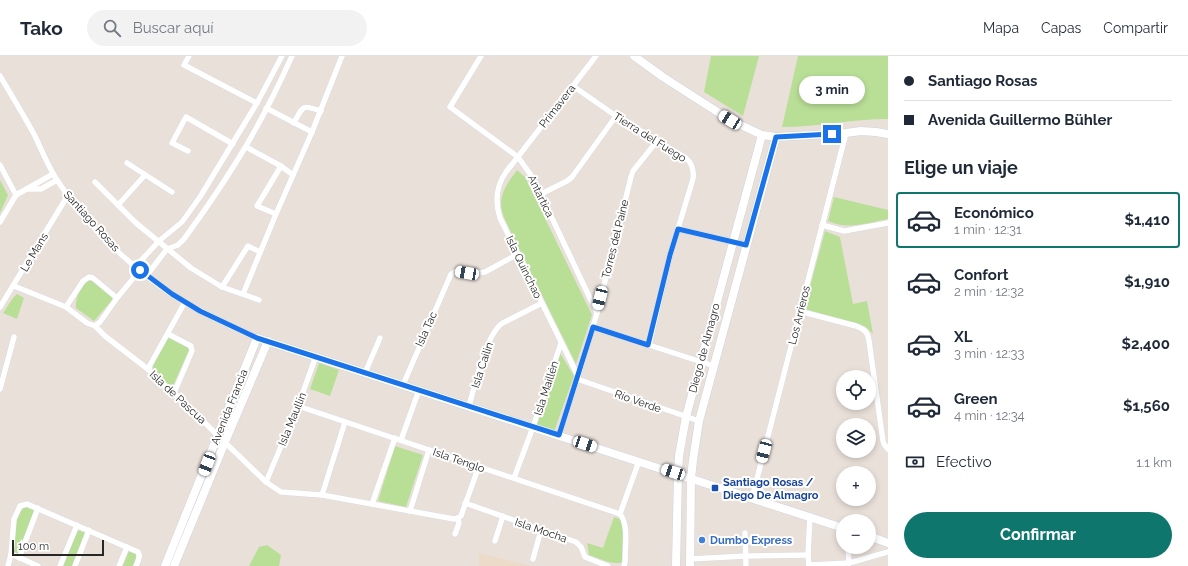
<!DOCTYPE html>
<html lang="es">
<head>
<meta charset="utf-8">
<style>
  body { margin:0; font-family:Raleway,sans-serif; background:#f2f2f3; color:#1f2937; height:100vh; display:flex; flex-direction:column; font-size:15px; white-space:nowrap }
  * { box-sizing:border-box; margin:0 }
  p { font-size:13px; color:#747a83 }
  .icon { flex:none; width:22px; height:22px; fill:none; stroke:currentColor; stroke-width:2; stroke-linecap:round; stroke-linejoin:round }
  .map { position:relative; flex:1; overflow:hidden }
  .details { display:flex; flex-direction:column; background:#fff; width:300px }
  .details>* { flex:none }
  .guide { display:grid; align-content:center; height:88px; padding:0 16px; background:#fff }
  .tools { position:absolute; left:836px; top:314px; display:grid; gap:8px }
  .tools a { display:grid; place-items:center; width:40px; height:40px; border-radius:50%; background:#fff; box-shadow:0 2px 6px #0003; font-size:20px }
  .scale { position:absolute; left:12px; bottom:10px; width:92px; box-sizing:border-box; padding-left:4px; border:2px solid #272727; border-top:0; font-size:11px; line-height:14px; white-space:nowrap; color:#272727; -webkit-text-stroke:3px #fff; paint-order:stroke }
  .end { position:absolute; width:18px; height:18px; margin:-9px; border:5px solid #1a73e8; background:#fff; box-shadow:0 0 0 2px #fff }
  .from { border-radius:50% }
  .bubble { position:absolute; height:28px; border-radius:14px; background:#fff; box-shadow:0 2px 6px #0003; font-size:13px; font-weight:700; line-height:28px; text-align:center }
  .car { position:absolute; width:12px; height:24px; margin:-12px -6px; border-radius:5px; box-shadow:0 0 3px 1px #0007; background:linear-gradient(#fff 24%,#345 0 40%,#fff 0 76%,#345 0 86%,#fff 0) }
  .guide b { display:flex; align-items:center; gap:14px; height:38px; font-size:15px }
  .guide b+b { border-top:1px solid #e0e1e3 }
  .guide i { width:10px; height:10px; background:#1f2937 }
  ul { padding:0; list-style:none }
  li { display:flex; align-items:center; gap:12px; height:56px; margin:0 8px 6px; padding:0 8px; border:2px solid transparent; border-radius:4px }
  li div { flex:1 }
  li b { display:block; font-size:15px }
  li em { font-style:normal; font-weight:700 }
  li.active { border-color:#0f766e }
  li>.icon { width:36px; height:36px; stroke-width:1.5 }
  h2 { padding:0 16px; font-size:18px; line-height:48px }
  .pay { display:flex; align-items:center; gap:10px; height:44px; padding:0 16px; font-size:15px }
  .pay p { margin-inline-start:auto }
  .button { display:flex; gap:8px; margin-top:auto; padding:8px 16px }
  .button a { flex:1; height:46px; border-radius:24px; background:#0f766e; color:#fff; font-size:16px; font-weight:700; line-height:46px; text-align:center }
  header { display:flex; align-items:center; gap:24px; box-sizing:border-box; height:56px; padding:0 20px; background:#fff; border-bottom:1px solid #e0e1e3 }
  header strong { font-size:19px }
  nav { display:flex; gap:22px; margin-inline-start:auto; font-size:14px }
  .search { width:280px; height:36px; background:#f2f2f3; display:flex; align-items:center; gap:10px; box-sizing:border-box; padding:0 14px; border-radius:22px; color:#747a83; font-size:15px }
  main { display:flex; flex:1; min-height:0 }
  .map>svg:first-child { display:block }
  .education { fill:#ebdbc8 }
  .green { fill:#b9df97 }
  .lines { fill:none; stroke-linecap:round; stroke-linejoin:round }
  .street-casing { stroke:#ced4e0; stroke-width:6 }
  .secondary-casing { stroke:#ced4e0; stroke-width:9 }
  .street { stroke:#fff; stroke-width:5.5 }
  .secondary { stroke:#fff; stroke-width:8 }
  .route { stroke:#1a73e8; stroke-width:5 }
  .transit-dot { fill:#1a4fb4; stroke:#fff; stroke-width:1.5 }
  .shop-dot { fill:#3f7fe0; stroke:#fff; stroke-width:1.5 }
  .labels { text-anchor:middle; stroke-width:4; stroke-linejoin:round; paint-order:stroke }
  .street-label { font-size:11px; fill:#272727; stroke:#fff }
  .transit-label { font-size:11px; font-weight:bold; fill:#164399; stroke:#fff; text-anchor:start }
  .shop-label { font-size:11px; font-weight:bold; fill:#366cbe; stroke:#fff; text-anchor:start }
</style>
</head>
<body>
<header>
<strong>Tako</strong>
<div class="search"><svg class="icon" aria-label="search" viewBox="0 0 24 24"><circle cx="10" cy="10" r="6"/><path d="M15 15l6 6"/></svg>Buscar aquí</div>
<nav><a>Mapa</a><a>Capas</a><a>Compartir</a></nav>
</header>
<main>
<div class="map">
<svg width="888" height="510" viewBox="0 0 888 510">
  <rect width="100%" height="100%" fill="#e9e0d9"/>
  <path class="education" d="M479,497L530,510H479Z"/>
  <g class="green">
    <path d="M711,0H759L743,60L704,36Z"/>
    <path d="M798,0H888V63C853,63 818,71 782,71Z"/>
    <path d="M517,114L525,121L592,259L576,308L508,170C506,165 503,160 502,155C498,139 508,126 517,114Z"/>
    <path d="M0,124L8,139L0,157Z"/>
    <path d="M834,141L888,154V163C868,167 847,174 828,165Z"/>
    <path d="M825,175L840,181L853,248L867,245L873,278L866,271L861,269L804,253Z"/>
    <path d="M89,224L95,225L112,241V244L94,265L76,252C75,240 81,231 89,224Z"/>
    <path d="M17,238L24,242L17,263L3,257L13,242Z"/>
    <path d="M170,281L187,290L189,294L172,332L153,314L152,308L167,282Z"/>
    <path d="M560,297L574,320L553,378L534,371Z"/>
    <path d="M319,307L339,314L330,340L310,333Z"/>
    <path d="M395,390L423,399L406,451L378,445Z"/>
    <path d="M26,451L35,455L18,499L14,496C15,484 13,457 26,451Z"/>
    <path d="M614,461L620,463L623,469L622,506C615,510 598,502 589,499L587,487L603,492Z"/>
    <path d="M77,474L86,477L72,510H63Z"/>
    <path d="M267,489L281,499L279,510H249L259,491Z"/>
    <path d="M129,495L138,498L133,510H123Z"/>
  </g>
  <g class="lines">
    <defs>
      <g id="street">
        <path d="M189,0L184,9L257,47"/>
        <path d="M481,0L450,51L518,101L533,122L597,257"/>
        <path d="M0,20C12,40 24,60 35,80C42,95 48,110 57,124C87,171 138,219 186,247C209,260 233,271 257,282"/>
        <path d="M573,30L616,60L686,102C693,108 694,115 693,123L670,199L649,289"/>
        <path d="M266,52L312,76"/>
        <path d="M294,67C303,50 302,48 321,55"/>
        <path d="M246,91L281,110L293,119"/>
        <path d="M188,95L172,87L186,61L233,88"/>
        <path d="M127,107L172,136"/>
        <path d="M0,109L16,139"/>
        <path d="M95,126L136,167L191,212L222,231L259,244"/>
        <path d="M27,133H41L57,124"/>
        <path d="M541,138L567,125L572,121L616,60"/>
        <path d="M118,149L145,119"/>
        <path d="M276,158L257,150L281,110"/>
        <path d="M0,166L16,139L53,118"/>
        <path d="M822,169L844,175L888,167"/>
        <path d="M678,173L746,189"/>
        <path d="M135,211L159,185L182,166L200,141L257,47L282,0"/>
        <path d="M147,219L167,193L178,189L184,183C206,153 227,122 246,90C263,61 278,31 292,0"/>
        <path d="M14,230L66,251L87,267L95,270L105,280L149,314L153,319L174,337L266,426L281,436L322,439L454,463L458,462"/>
        <path d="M222,231L248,190L260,196"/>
        <path d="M243,238L276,158L312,76L342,0"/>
        <path d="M0,251L68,139"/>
        <path d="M66,251L83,225L89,221L93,222L117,242"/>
        <path d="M799,255L856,270C864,273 868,276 869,285L883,385L884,388L888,393"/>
        <path d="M95,270L96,269L100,266L117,242L140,214"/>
        <path d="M593,271L714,310"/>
        <path d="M168,278L191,290L192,295L174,337"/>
        <path d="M149,314L150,309L185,246"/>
        <path d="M365,317L380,282"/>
        <path d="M578,320L500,162C495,146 496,130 506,116L596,0"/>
        <path d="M577,323L699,365"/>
        <path d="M403,329L451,218L456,215L472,218L485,216L518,198"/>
        <path d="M0,333L14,281"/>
        <path d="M298,350L620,458"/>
        <path d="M469,350C475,329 485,282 501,268L542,247"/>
        <path d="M559,379L577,323L597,257L631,121L633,115L657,85"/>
        <path d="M401,384L419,334"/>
        <path d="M514,422L533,371L561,287"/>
        <path d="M266,426L298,350L316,300"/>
        <path d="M322,439L345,366"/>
        <path d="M752,442L846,77"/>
        <path d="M465,447L576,486L581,491L585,501L608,510"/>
        <path d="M372,448L395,382"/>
        <path d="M410,455L429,394"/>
        <path d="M620,458L639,405"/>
        <path d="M620,458C629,469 625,492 625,506L624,510"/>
        <path d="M745,477L746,510"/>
        <path d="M455,478L459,467L458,462L461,460L479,410"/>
        <path d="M495,485L503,460"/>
        <path d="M848,491L849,507"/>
        <path d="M11,498L38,510"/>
        <path d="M19,502L38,452"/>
        <path d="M533,503L541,474"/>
        <path d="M690,503L746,500L808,499"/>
        <path d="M809,509L849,507L888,496"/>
        <path d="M8,510L11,498L14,463L20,450L27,448L138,496C141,500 138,505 136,510"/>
        <path d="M60,510L77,469"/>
        <path d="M75,510L89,474"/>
        <path d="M119,510L127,491"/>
        <path d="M809,510L808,499L810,460"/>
      </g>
      <g id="secondary">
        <path d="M634,0L663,21L730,64L762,79L776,81L846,77L861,75L876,76L888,78"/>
        <path d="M869,480L888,487"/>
        <path d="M165,510L257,282L843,472"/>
        <path d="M174,510L225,386L268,285"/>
        <path d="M676,510L678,418L679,400L686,361L762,79"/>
        <path d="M690,510L691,422L693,404L699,365L776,81"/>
      </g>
    </defs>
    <use href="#street" class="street-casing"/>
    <use href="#secondary" class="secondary-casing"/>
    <use href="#street" class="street"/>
    <use href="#secondary" class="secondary"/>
  </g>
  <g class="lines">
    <path class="route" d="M140,214L172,238L200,255L257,282L559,379L593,271L648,289L670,199L678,173L746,189L776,81L832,78"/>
  </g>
  <rect class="transit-dot" x="711" y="428" width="8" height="8" rx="2"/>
  <circle class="shop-dot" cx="702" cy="484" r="4"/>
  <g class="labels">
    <g class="street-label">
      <text transform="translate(557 50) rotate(-52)" y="4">Primavera</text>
      <text transform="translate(650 81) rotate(32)" y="4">Tierra del Fuego</text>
      <text transform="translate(541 140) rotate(64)" y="4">Antartica</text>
      <text transform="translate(92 165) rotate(48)" y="4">Santiago Rosas</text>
      <text transform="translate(615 183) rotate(-76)" y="4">Torres del Paine</text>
      <text transform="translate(34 196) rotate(-59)" y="4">Le Mans</text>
      <text transform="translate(524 211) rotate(64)" y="4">Isla Quinchao</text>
      <text transform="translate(799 259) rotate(-76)" y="4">Los Arrieros</text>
      <text transform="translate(426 273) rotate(-66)" y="4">Isla Tac</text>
      <text transform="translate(704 292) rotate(-75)" y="4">Diego de Almagro</text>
      <text transform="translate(482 309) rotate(-72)" y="4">Isla Cailin</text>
      <text transform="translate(546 332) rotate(-72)" y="4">Isla Maillén</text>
      <text transform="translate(178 341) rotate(43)" y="4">Isla de Pascua</text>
      <text transform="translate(638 345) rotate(19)" y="4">Río Verde</text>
      <text transform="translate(229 351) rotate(-68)" y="4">Avenida Francia</text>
      <text transform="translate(292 363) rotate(-68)" y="4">Isla Maullín</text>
      <text transform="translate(459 404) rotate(19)" y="4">Isla Tenglo</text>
      <text transform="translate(541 474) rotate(19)" y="4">Isla Mocha</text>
    </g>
    <g class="transit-label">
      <text x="723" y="430">Santiago Rosas /<tspan x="723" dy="13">Diego De Almagro</tspan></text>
    </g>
    <g class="shop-label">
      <text x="710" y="488">Dumbo Express</text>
    </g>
  </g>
</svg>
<div class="tools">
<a><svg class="icon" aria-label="locate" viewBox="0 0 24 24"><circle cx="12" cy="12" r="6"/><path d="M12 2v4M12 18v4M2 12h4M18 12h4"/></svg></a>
<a><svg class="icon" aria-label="layers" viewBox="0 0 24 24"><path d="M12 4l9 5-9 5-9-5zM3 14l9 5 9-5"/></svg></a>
<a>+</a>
<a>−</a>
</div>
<div class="scale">100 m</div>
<i class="end from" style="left:140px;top:214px"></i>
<i class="end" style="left:832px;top:78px"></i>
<div class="bubble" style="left:799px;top:20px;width:66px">3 min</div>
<i class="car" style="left:730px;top:64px;rotate:302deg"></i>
<i class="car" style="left:467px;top:217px;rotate:280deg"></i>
<i class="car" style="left:600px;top:242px;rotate:194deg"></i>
<i class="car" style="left:585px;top:388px;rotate:108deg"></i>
<i class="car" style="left:764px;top:395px;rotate:195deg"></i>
<i class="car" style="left:207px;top:408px;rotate:201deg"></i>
<i class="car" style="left:673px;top:416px;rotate:288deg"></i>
</div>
<section class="details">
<div class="guide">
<b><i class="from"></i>Santiago Rosas</b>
<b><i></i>Avenida Guillermo Bühler</b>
</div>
<h2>Elige un viaje</h2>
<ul>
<li class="active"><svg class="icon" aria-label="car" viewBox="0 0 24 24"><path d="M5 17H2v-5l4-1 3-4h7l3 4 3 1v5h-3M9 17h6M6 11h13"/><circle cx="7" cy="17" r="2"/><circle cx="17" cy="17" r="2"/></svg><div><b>Económico</b><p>1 min · 12:31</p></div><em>$1,410</em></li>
<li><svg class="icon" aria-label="car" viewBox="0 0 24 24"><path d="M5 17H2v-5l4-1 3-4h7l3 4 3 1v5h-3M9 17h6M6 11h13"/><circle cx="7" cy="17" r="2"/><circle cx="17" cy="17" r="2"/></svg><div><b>Confort</b><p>2 min · 12:32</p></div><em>$1,910</em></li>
<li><svg class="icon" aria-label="car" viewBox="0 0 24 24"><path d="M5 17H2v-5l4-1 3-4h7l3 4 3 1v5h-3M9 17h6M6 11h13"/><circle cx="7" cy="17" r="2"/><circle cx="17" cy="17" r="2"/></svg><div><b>XL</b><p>3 min · 12:33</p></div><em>$2,400</em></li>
<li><svg class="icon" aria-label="car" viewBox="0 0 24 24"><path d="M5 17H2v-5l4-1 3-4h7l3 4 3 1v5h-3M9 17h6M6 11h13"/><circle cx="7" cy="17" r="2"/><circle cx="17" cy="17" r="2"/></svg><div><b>Green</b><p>4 min · 12:34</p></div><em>$1,560</em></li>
</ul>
<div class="pay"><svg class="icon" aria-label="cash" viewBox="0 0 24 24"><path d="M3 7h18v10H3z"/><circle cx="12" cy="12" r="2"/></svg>Efectivo<p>1.1 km</p></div>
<div class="button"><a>Confirmar</a></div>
</section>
</main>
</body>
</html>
